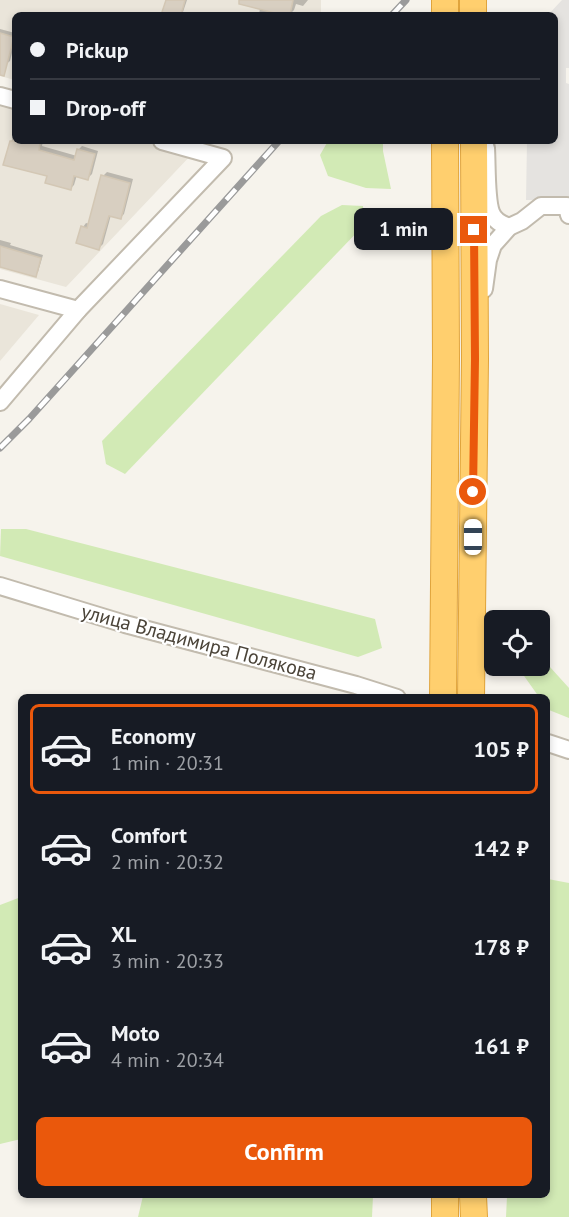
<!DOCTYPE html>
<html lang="en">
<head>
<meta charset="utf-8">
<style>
  body { margin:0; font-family:"PT Sans",sans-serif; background:#20242c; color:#f1f3f6; height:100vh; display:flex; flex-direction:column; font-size:22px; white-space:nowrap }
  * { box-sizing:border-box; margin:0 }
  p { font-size:20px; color:#9ea1a6 }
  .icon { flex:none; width:33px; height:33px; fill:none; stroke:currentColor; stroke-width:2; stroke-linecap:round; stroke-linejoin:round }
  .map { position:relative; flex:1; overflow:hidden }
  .sheet { position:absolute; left:18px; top:694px; width:532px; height:504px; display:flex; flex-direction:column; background:#171b24; border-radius:9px; box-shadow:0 3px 9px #0003 }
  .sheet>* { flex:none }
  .top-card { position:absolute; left:12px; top:12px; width:546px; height:132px; border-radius:9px; box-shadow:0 3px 9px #0003; display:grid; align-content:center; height:132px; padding:0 18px; background:#171b24 }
  .controls { position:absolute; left:484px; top:610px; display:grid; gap:12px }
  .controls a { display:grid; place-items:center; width:66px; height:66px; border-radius:9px; background:#171b24; box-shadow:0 3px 9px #0003; font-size:30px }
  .end { position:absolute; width:27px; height:27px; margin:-14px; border:8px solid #ea580c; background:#fff; box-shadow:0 0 0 3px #fff }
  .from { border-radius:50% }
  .bubble { position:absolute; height:42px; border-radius:9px; background:#171b24; box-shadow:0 3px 9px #0003; font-size:20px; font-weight:700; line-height:42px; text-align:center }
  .car { position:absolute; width:18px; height:36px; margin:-18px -9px; border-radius:8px; box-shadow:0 0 4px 2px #0007; background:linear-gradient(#fff 24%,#345 0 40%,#fff 0 76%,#345 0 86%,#fff 0) }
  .top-card b { display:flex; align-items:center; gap:21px; height:57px; font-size:22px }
  .top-card b+b { border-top:2px solid #363941 }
  .top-card i { width:15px; height:15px; background:#f1f3f6 }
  ul { padding:10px 0 0; list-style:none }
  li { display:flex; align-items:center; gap:18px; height:90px; margin:0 12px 9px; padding:0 6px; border:3px solid transparent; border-radius:9px }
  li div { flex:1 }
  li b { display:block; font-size:22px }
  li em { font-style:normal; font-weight:700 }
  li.on { border-color:#ea580c }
  li>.icon { width:54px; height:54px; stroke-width:1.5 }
  .primary-button { display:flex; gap:12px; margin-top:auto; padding:12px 18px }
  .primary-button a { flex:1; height:69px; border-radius:9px; background:#ea580c; color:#fff; font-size:24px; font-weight:700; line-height:69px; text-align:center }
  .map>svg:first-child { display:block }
  .residential { fill:#eae5da }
  .green { fill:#d2eab5 }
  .parking { fill:#e5e3e0 }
  .shadow { fill:#0003 }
  .building { fill:#d8cfc1; stroke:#d3c7b4; stroke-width:1.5 }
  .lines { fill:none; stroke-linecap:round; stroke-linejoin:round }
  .minor-casing { stroke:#c2bbae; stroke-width:20 }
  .highway-casing { stroke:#e0a43c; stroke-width:28 }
  .minor { stroke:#fff; stroke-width:16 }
  .highway { stroke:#ffcf6e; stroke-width:26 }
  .rail-casing { stroke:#9a9a9a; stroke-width:7 }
  .rail { stroke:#fff; stroke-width:4.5; stroke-dasharray:14; stroke-linecap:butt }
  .route { stroke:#ea580c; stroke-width:8 }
  .labels { text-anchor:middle; stroke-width:4.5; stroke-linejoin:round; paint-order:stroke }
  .street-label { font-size:20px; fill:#4b4439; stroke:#fff }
</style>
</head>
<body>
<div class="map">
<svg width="569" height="1217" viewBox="0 0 569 1217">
  <rect width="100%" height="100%" fill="#f6f3ec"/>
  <g class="residential">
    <path d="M0,0H321V15H15V80L0,76Z"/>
    <path d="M0,103L15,107V141H142L192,154L66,287L0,269Z"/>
    <path d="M0,304L39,315L0,361Z"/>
  </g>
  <g class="green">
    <path d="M328,141H383V151L391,189L366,188L328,176L320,155Z"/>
    <path d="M342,205L363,206L364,225L125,474L106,464L102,441L321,216Z"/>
    <path d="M1,529H26L375,619L382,648L358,657L0,556Z"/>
    <path d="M540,656L569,688V718L549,710L548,708V698L539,697L517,666H540Z"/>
    <path d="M548,879L569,883V1217H506L507,1196H548Z"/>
    <path d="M21,897V1139L0,1144V905Z"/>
    <path d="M143,1196H373L372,1217H138Z"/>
  </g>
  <path class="parking" d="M562,0H569V68H566V83L569,84V200H526L527,141H555V15H548Z"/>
  <g class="shadow">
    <path d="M167,0H187L182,15H167Z"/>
    <path d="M259,0H308L303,6L296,4L294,10L289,15L281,13V15H259L260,8Z"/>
    <path d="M0,29L15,33V41L10,61L6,64L0,63Z"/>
    <path d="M15,134V141H43L42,146L77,156L78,150L82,146L98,151L92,174L88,178L77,175L74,185L70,189L49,175L5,164L13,136Z"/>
    <path d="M107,172L133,179L124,214L120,218L111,215L103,244L99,248L83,227L86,223L90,224L103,176Z"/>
    <path d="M0,240L11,243L10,245L43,255L38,272L35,275L0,267Z"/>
  </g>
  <g class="building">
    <path d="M166,0H185L181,15H161Z"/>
    <path d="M239,0H293L290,15H282L239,4Z"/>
    <path d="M0,33L14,37L4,76L0,75Z"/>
    <path d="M10,141H32L40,143L39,150L74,160L77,149L95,154L88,180L74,176L71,190L45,183L47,176L3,165Z"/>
    <path d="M101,175L130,183L121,219L109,216L99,250L76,243L81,226L87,228Z"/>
    <path d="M0,246L41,258L36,277L0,267Z"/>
  </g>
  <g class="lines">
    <defs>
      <g id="minor">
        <path d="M0,96L15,100"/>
        <path d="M486,148C487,164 486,199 491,212C494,221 502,224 509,227"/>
        <path d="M0,289L78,310"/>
        <path d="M484,289L488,260L493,245L509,227L522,221L541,206H567L569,215"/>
        <path d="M0,402L78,310L223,158L162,141"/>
        <path d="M0,586L125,624L356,685L397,698"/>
        <path d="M548,743L569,750"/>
      </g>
      <g id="highway">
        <path d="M445,0V15"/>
        <path d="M473,0V15"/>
        <path d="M443,698L446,358L445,141"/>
        <path d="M471,698L475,359L474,141"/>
        <path d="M445,1196V1217"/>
        <path d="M473,1196L474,1217"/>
      </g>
    </defs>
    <use href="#minor" class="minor-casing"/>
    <use href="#highway" class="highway-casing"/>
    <use href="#minor" class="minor"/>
    <use href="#highway" class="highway"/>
    <defs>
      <g id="rail">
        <path d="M392,15L406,0"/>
        <path d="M0,448L29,419L279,141"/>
      </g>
    </defs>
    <use href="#rail" class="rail-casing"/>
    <use href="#rail" class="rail"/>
  </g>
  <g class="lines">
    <path class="route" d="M473,492L475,359L474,230"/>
  </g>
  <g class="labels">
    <g class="street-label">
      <text transform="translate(199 642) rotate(15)" y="7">улица Владимира Полякова</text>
    </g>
  </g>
</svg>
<div class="controls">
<a><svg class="icon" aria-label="locate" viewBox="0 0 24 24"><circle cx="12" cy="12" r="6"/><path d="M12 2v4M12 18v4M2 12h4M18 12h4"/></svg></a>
</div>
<i class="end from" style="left:473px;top:492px"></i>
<i class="end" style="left:474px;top:230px"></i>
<div class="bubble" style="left:354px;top:208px;width:99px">1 min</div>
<i class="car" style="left:473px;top:537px;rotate:0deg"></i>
<div class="top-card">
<b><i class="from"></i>Pickup</b>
<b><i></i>Drop-off</b>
</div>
<section class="sheet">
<ul>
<li class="on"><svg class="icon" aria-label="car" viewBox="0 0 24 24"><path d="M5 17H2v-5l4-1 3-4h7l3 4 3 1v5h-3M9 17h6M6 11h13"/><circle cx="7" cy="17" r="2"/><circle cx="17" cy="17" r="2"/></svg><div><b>Economy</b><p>1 min · 20:31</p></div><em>105 ₽</em></li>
<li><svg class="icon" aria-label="car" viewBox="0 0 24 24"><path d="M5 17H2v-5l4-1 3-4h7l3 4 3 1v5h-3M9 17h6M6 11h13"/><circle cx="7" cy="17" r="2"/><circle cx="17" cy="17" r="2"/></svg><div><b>Comfort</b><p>2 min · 20:32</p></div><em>142 ₽</em></li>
<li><svg class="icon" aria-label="car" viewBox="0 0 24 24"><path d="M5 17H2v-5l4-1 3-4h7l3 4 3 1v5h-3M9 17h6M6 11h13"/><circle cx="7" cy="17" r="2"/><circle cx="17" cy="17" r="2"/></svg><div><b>XL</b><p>3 min · 20:33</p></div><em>178 ₽</em></li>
<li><svg class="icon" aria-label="car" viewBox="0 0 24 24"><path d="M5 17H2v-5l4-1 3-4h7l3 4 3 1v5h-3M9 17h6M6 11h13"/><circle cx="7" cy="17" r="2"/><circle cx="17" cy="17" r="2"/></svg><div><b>Moto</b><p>4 min · 20:34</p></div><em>161 ₽</em></li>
</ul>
<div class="primary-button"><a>Confirm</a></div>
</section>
</div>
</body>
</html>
